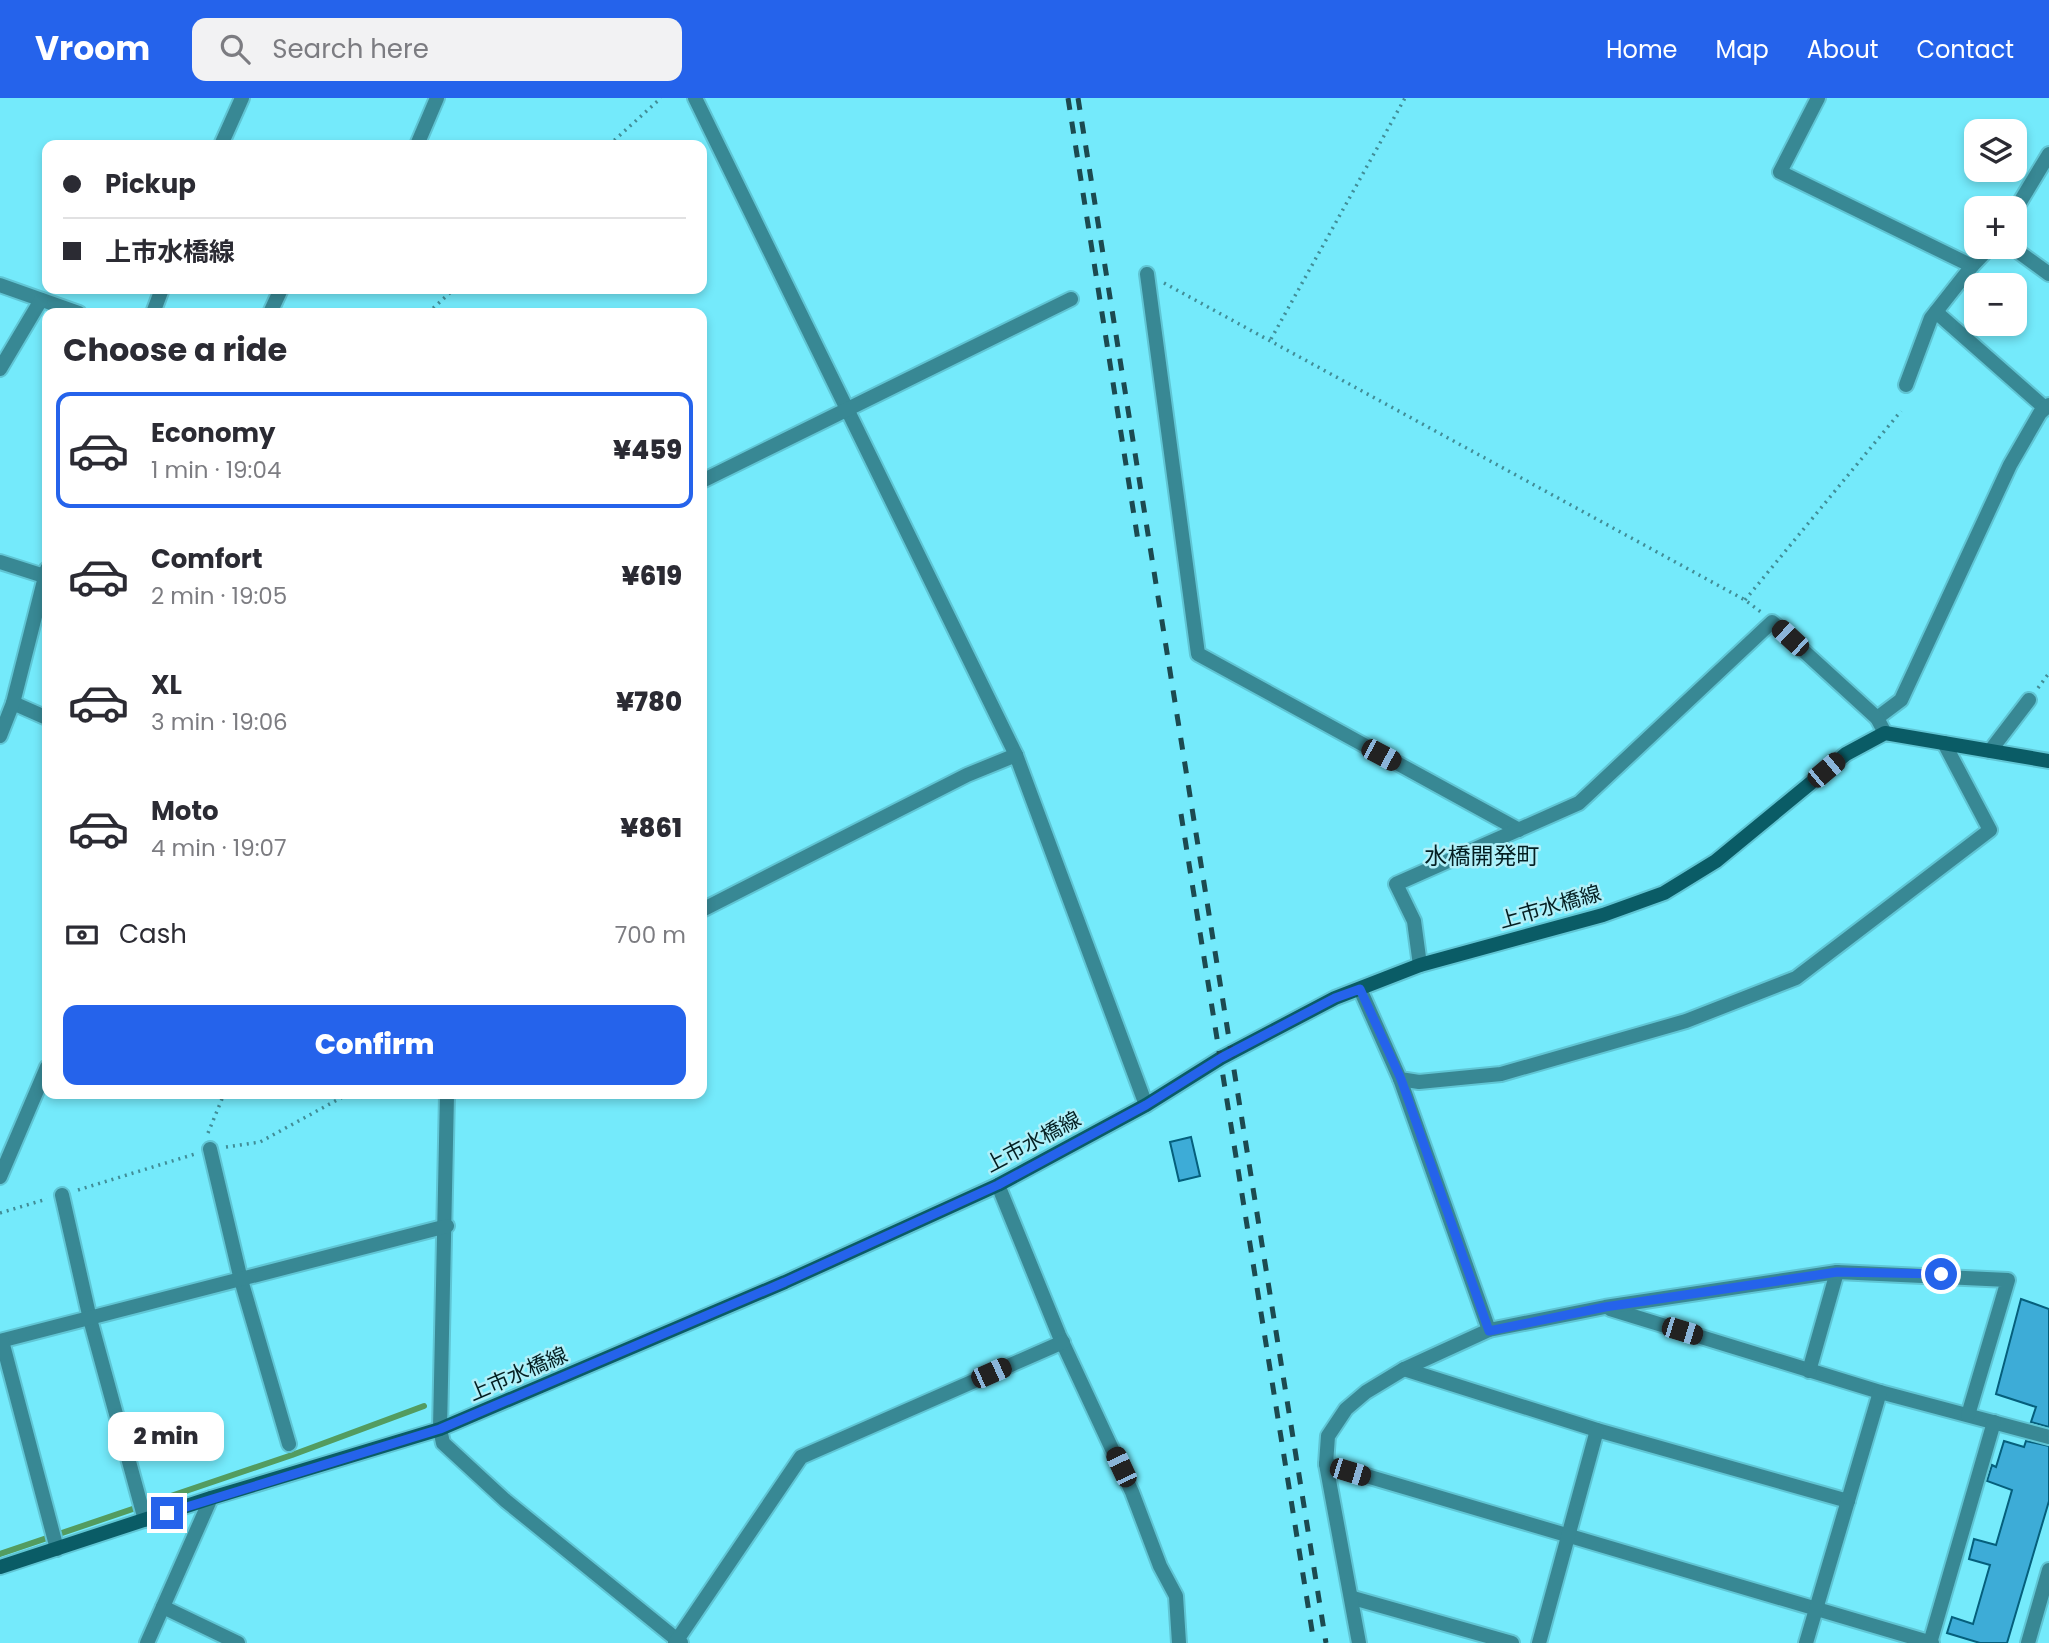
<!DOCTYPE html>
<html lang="en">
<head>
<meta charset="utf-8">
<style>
  body { margin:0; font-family:Poppins,"Noto Sans JP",sans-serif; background:#f2f2f3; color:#2b2b33; height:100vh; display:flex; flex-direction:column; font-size:26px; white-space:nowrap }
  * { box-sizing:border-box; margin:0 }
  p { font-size:23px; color:#7c7c81 }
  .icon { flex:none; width:38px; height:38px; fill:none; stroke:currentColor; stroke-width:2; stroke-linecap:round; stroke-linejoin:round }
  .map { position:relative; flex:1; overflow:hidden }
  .side { position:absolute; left:42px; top:210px; width:665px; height:791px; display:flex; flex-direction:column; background:#fff; border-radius:14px; box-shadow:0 4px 10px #0003 }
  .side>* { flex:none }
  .hud { position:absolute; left:42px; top:42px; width:665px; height:154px; border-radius:14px; box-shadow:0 4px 10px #0003; display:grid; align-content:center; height:154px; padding:0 21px; background:#fff }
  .buttons { position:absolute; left:1964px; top:21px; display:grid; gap:14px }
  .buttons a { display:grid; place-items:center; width:63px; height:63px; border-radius:14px; background:#fff; box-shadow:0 4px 10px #0003; font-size:35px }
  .end { position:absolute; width:32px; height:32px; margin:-16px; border:9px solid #2563eb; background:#fff; box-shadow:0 0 0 4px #fff }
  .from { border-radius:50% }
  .bubble { position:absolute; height:49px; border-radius:14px; background:#fff; box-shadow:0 4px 10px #0003; font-size:23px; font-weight:800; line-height:49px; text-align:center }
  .car { position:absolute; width:21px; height:42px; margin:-21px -10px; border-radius:9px; box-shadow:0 0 5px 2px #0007; background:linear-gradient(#222 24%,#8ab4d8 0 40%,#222 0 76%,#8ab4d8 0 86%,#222 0) }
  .hud b { display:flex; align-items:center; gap:24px; height:66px; font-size:26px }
  .hud b+b { border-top:2px solid #e1e1e2 }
  .hud i { width:18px; height:18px; background:#2b2b33 }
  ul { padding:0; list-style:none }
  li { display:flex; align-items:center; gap:21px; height:116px; margin:0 14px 10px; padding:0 7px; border:4px solid transparent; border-radius:14px }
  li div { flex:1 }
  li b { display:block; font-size:26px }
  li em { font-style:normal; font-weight:800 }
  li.current { border-color:#2563eb }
  li>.icon { width:63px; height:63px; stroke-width:1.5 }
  h2 { padding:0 21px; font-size:32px; line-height:84px }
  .pay { display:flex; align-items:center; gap:18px; height:77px; padding:0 21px; font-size:26px }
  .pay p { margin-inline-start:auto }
  .button { display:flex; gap:14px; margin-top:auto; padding:14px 21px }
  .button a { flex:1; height:80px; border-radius:14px; background:#2563eb; color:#fff; font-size:28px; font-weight:800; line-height:80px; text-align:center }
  header { display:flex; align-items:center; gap:42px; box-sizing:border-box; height:98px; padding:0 35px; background:#2563eb; color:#fff }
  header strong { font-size:33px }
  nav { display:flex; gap:38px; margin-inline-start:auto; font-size:24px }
  .search { width:490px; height:63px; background:#f2f2f3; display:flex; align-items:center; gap:18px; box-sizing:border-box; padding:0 24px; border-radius:14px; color:#7c7c81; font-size:26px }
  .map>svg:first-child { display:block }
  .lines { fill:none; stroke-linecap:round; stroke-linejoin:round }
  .stream { stroke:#539c60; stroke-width:6 }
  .building { fill:#3dacd7; stroke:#055f7c; stroke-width:2 }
  .minor-casing { stroke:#60c5d4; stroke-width:18 }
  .tertiary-casing { stroke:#60c5d4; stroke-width:18 }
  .secondary-casing { stroke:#60c5d4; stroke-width:18 }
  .path { stroke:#418d97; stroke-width:3.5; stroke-dasharray:2 5; stroke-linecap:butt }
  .minor { stroke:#388894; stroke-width:14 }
  .tertiary { stroke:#388894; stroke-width:14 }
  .secondary { stroke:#0a5c66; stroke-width:14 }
  .rail { stroke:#1c4a50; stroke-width:5; stroke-dasharray:12 12; stroke-linecap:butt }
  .route { stroke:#2563eb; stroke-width:9 }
  .labels { text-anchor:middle; stroke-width:5; stroke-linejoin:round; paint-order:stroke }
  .street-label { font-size:21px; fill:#041f22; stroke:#b0f0f9 }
  .neighbourhood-label { font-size:23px; fill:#041f22; stroke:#b0f0f9 }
</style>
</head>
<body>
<header>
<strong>Vroom</strong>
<div class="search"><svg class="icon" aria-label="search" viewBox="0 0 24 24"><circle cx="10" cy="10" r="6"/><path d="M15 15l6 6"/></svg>Search here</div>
<nav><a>Home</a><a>Map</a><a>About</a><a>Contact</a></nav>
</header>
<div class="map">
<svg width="2049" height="1545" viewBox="0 0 2049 1545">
  <rect width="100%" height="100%" fill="#74eafb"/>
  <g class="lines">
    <path class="stream" d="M0,1456L292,1357L424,1308"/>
  </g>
  <g class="building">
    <path d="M1191,1039L1200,1078L1179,1083L1170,1044Z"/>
    <path d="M2021,1201L2049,1211V1329L2031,1324L2036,1309L1996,1296Z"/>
    <path d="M2004,1343L2024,1349L2026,1343L2049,1348V1403L2007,1545H1980L1947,1535L1952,1519L1973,1526L1990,1467L1969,1461L1974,1441L1996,1447L2012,1392L1987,1383L1992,1367L1996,1369Z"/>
  </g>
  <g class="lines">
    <defs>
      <g id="minor">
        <path d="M695,0L1016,657L1146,1007"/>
        <path d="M1818,0L1780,74L1972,168L1990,149"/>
        <path d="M221,47L242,0"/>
        <path d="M417,47L437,0"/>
        <path d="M2014,114L2049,56"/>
        <path d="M2012,149L2049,176"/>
        <path d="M1147,176L1198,556L1519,732"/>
        <path d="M0,187L79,215"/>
        <path d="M1936,214L2045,310"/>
        <path d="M153,215L162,191"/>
        <path d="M270,215L281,191"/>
        <path d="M0,271L41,202"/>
        <path d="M1906,287L1931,220L1972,168"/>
        <path d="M702,383L1071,201"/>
        <path d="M0,464L44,478"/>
        <path d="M13,605L47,620"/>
        <path d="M1877,620L1901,602L2010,367L2040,315L2049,307"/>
        <path d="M0,638L13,605L47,471"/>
        <path d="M1990,653L2029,602"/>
        <path d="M702,812L967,677L1016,657"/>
        <path d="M1420,867L1414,823L1396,786L1579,705L1772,524L1877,620L1885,635"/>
        <path d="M1360,891L1400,981L1419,984L1501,976L1686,923L1796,880L1990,732L1944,645"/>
        <path d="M1400,981L1489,1232"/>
        <path d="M447,996L440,1331L443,1345L506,1403L681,1545"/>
        <path d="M210,1051L241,1182L289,1346"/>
        <path d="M0,1079L47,969"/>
        <path d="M998,1087L1059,1237L1132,1394L1160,1468L1176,1498L1179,1545"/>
        <path d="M62,1097L90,1221L145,1422"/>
        <path d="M1610,1211L1880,1294L2049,1339"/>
        <path d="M0,1243L447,1128"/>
        <path d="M2,1243L57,1451"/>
        <path d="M1404,1271L1597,1332L1848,1403"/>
        <path d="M1809,1273L1837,1174"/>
        <path d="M1326,1366L1932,1545"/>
        <path d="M1353,1500L1512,1545"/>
        <path d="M163,1509L238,1545"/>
        <path d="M147,1545L211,1400"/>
        <path d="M675,1545L801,1359L1063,1244"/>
        <path d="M1359,1545L1326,1366L1328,1338L1346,1311L1366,1294L1404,1271L1489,1232L1605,1209L1837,1174L2008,1182L1968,1317"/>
        <path d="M1539,1545L1597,1332"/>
        <path d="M1806,1545L1880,1294"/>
        <path d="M1930,1545L1994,1324"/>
      </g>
      <path id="tertiary" d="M2028,1545L2049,1472"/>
      <path id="secondary" d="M0,1469L211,1400L440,1331L785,1184L998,1087L1146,1007L1221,960L1335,900L1420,867L1603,817L1664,795L1716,763L1846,656L1885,635L2049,663"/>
    </defs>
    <use href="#minor" class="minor-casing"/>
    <use href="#tertiary" class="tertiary-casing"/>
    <use href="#secondary" class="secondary-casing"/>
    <g class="path">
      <path d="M609,47L661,0"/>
      <path d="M1164,185L1745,502L1761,514"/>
      <path d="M428,215L454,191"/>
      <path d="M1271,241L1405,0"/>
      <path d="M1745,502L1901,313"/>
      <path d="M2038,590L2049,575"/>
      <path d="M208,1035L224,996"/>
      <path d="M226,1049L260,1044L348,996"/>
      <path d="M78,1092L195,1056"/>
      <path d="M0,1115L47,1101"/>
    </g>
    <use href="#minor" class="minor"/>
    <use href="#tertiary" class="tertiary"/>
    <use href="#secondary" class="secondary"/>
    <g class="rail">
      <path d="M1068,0L1139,449"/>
      <path d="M1078,0L1326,1545"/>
      <path d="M1181,716L1314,1545"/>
    </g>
  </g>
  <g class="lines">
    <path class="route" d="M167,1415L440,1331L785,1184L998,1087L1146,1007L1221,960L1335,900L1360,891L1401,981L1489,1233L1605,1209L1837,1174L1941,1176"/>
  </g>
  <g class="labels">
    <g class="street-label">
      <text transform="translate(1550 809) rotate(-16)" y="7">上市水橋線</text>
      <text transform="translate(1033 1044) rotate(-28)" y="7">上市水橋線</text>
      <text transform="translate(518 1276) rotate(-23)" y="7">上市水橋線</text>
    </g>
    <g class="neighbourhood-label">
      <text x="1482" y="766">水橋開発町</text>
    </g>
  </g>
</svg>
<div class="buttons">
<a><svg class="icon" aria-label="layers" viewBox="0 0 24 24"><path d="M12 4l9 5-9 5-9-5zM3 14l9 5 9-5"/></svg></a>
<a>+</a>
<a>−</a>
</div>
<i class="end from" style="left:1941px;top:1176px"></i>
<i class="end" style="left:167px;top:1415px"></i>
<div class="bubble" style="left:108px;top:1314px;width:116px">2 min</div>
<i class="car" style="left:1790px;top:540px;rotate:313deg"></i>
<i class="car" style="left:1381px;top:657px;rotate:118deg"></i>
<i class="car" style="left:1826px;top:672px;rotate:50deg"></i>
<i class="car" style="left:1682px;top:1233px;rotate:107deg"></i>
<i class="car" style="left:991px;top:1275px;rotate:66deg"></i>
<i class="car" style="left:1121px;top:1369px;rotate:335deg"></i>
<i class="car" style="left:1350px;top:1374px;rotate:107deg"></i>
<div class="hud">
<b><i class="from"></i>Pickup</b>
<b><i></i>上市水橋線</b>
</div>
<section class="side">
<h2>Choose a ride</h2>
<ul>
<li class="current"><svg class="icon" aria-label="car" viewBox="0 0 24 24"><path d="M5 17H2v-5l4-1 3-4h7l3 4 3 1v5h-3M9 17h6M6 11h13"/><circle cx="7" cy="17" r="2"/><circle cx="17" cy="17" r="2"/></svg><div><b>Economy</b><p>1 min · 19:04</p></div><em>¥459</em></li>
<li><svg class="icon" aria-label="car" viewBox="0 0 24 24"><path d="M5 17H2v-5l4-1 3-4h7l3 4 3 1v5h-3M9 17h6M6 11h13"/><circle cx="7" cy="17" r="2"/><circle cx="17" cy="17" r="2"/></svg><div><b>Comfort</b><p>2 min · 19:05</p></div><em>¥619</em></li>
<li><svg class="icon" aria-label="car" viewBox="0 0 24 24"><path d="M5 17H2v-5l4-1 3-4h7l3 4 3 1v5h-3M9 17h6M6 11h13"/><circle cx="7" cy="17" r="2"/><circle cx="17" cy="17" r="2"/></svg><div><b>XL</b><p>3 min · 19:06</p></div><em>¥780</em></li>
<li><svg class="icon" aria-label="car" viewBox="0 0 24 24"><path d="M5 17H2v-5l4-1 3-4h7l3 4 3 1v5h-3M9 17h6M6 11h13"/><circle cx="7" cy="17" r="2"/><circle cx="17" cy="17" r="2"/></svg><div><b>Moto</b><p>4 min · 19:07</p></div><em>¥861</em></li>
</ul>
<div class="pay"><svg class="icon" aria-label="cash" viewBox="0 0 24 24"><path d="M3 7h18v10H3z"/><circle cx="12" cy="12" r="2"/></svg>Cash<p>700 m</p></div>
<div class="button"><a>Confirm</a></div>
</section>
</div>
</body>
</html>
